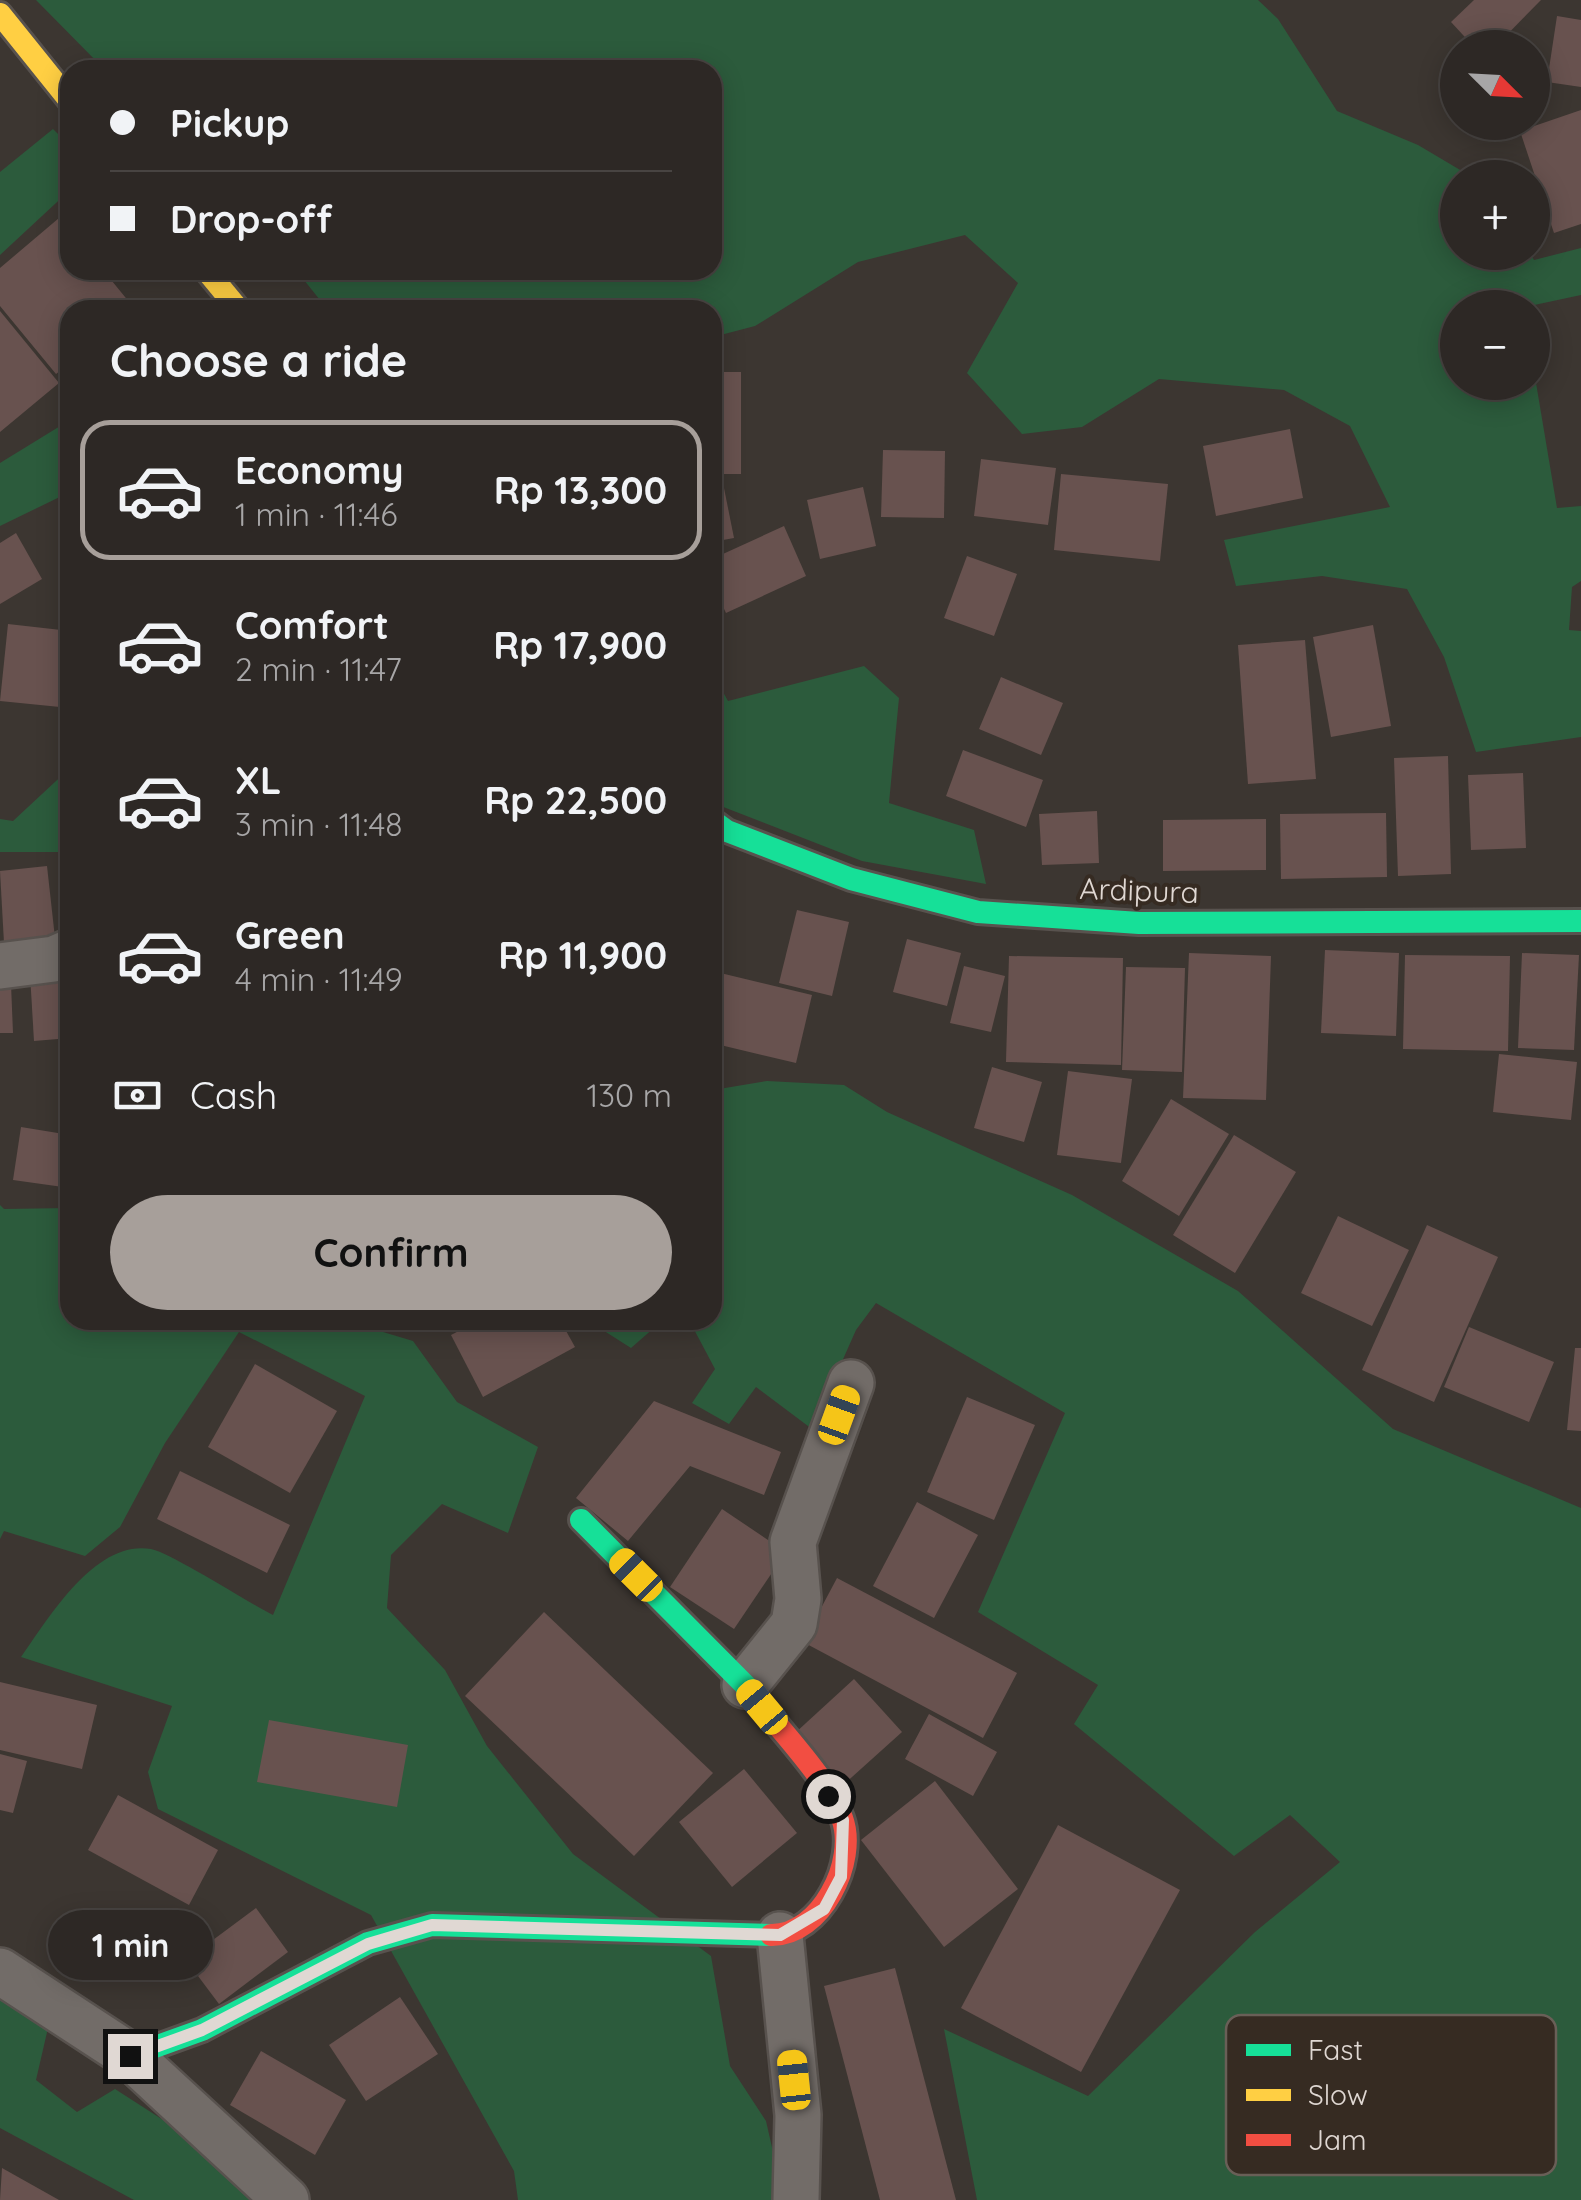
<!DOCTYPE html>
<html lang="en">
<head>
<meta charset="utf-8">
<style>
  body { margin:0; font-family:Quicksand,sans-serif; background:#393432; color:#f1f3f6; height:100vh; display:flex; flex-direction:column; font-size:38px; white-space:nowrap }
  * { box-sizing:border-box; margin:0 }
  p { font-size:32px; color:#a7a6a7 }
  .icon { flex:none; width:55px; height:55px; fill:none; stroke:currentColor; stroke-width:2; stroke-linecap:round; stroke-linejoin:round }
  .map { position:relative; flex:1; overflow:hidden }
  .sheet { position:absolute; left:60px; top:300px; width:662px; height:1030px; display:flex; flex-direction:column; background:#2d2825; border-radius:30px; box-shadow:0 5px 25px #0003,0 0 0 2px #484442 }
  .sheet>* { flex:none }
  .hud { position:absolute; left:60px; top:60px; width:662px; height:220px; border-radius:30px; box-shadow:0 5px 25px #0003,0 0 0 2px #484442; display:grid; align-content:center; height:220px; padding:0 50px; background:#2d2825 }
  .needle { width:65px; rotate:114deg }
  .fabs { position:absolute; left:1440px; top:30px; display:grid; gap:20px }
  .fabs a { display:grid; place-items:center; width:110px; height:110px; border-radius:50%; background:#2d2825; box-shadow:0 5px 25px #0003,0 0 0 2px #484442; font-size:50px }
  .end { position:absolute; width:45px; height:45px; margin:-22px; border:12px solid #e0d8d3; background:#111; box-shadow:0 0 0 5px #111 }
  .from { border-radius:50% }
  .bubble { position:absolute; height:70px; border-radius:35px; background:#2d2825; box-shadow:0 5px 25px #0003,0 0 0 2px #484442; font-size:32px; font-weight:800; line-height:70px; text-align:center }
  .car { position:absolute; width:30px; height:60px; margin:-30px -15px; border-radius:12px; box-shadow:0 0 8px 2px #0007; background:linear-gradient(#f5c518 24%,#345 0 40%,#f5c518 0 76%,#345 0 86%,#f5c518 0) }
  .hud b { display:flex; align-items:center; gap:35px; height:95px; font-size:38px }
  .hud b+b { border-top:2px solid #484442 }
  .hud i { width:25px; height:25px; background:#f1f3f6 }
  ul { padding:0; list-style:none }
  li { display:flex; align-items:center; gap:30px; height:140px; margin:0 20px 15px; padding:0 30px; border:5px solid transparent; border-radius:30px }
  li div { flex:1 }
  li b { display:block; font-size:38px }
  li em { font-style:normal; font-weight:800 }
  li.current { border-color:#a79f9a }
  li>.icon { width:90px; height:90px; stroke-width:1.5 }
  h2 { padding:0 50px; font-size:45px; line-height:120px }
  .pay { display:flex; align-items:center; gap:25px; height:110px; padding:0 50px; font-size:38px }
  .pay p { margin-inline-start:auto }
  .primary-button { display:flex; gap:20px; margin-top:auto; padding:20px 50px }
  .primary-button a { flex:1; height:115px; border-radius:60px; background:#a79f9a; color:#111; font-size:40px; font-weight:800; line-height:115px; text-align:center }
  .map>svg:first-child { display:block }
  .green { fill:#2c5b3c }
  .building { fill:#68524f }
  .lines { fill:none; stroke-linecap:round; stroke-linejoin:round }
  .street-casing { stroke:#58524e; stroke-width:50 }
  .fast-casing { stroke:#58524e; stroke-width:28 }
  .slow-casing { stroke:#58524e; stroke-width:28 }
  .jam-casing { stroke:#58524e; stroke-width:28 }
  .street { stroke:#726c68; stroke-width:45 }
  .fast { stroke:#16e098; stroke-width:22 }
  .slow { stroke:#ffcf43; stroke-width:22 }
  .jam { stroke:#f24e42; stroke-width:22 }
  .route { stroke:#e0d8d3; stroke-width:12 }
  .labels { text-anchor:middle; stroke-width:8; stroke-linejoin:round; paint-order:stroke }
  .street-label { font-size:30px; fill:#e0d8d3; stroke:#362b22 }
  .key { fill:#362b22; stroke:#695f57; stroke-width:2.5 }
  .key-label { font-size:28px; fill:#e0d8d3 }
</style>
</head>
<body>
<div class="map">
<svg width="1581" height="2200" viewBox="0 0 1581 2200">
  <rect width="100%" height="100%" fill="#3c3631"/>
  <g class="green">
    <path d="M36,0H1258L1278,19L1337,111L1418,145L1472,177L1458,178V252L1530,253L1534,260L1581,248V295L1525,307L1458,308V382H1532L1533,365L1557,508L1581,506V581L1572,587L1569,630L1581,631V737L1476,752L1444,657L1407,589L1322,576L1236,586L1224,540L1390,507L1350,426L1284,390L1159,379L1082,427L1022,434L967,373L1018,283L965,235L858,262L755,326L713,337L712,310H328L296,270H712V70H105Z"/>
    <path d="M53,129L70,146V190L0,255V172Z"/>
    <path d="M70,420V492L0,526V463Z"/>
    <path d="M864,666L899,698L889,803L974,830L986,884L862,861L713,803L712,672L728,701Z"/>
    <path d="M70,768V852H0V819L13,821Z"/>
    <path d="M767,1081L844,1085L887,1112L1072,1195L1238,1291L1393,1429L1581,1508V2200H977L944,2029L1088,2096L1255,1932L1340,1862L1290,1815L1234,1856L1074,1724L1098,1685L978,1612L1065,1413L876,1303L856,1330L812,1429L756,1387L729,1424L692,1403L715,1369L689,1320H712L713,1090Z"/>
    <path d="M0,1205L4,1209L70,1208V1320H343L413,1341L457,1402L538,1447L508,1533L442,1504L391,1555L387,1608L445,1670L487,1746L573,1854L711,1956L730,2066L766,2121L784,2200H518L514,2171L371,1915L158,1809L148,1772L172,1706L21,1657C48,1619 95,1539 151,1549C171,1553 249,1603 273,1615L365,1396L239,1332L165,1443L120,1527L85,1556L4,1531L0,1539Z"/>
    <path d="M587,1320H663L631,1348Z"/>
    <path d="M0,1993L48,2028L36,2080L77,2112L115,2089L233,2165L271,2200H134L0,2128Z"/>
  </g>
  <g class="building">
    <path d="M1474,0H1541L1494,48H1475L1451,22Z"/>
    <path d="M1557,16L1581,20V87L1547,82Z"/>
    <path d="M1581,110V224L1554,233L1520,131Z"/>
    <path d="M59,218L70,231V270H103L134,308L70,310V363L56,374L0,306V268Z"/>
    <path d="M0,311L59,383L0,432Z"/>
    <rect x="712" y="372" width="29" height="102"/>
    <path d="M1290,429L1303,498L1216,516L1203,446Z"/>
    <path d="M883,450L945,451L944,518L881,517Z"/>
    <path d="M981,459L1056,468L1048,525L974,516Z"/>
    <path d="M1061,474L1168,484L1160,561L1054,550Z"/>
    <path d="M723,483L734,538L712,542V485Z"/>
    <path d="M863,487L876,546L820,559L807,500Z"/>
    <path d="M784,526L806,576L726,613L712,584V559Z"/>
    <path d="M16,533L42,579L0,604V543Z"/>
    <path d="M967,556L1017,574L994,636L944,618Z"/>
    <path d="M8,624L70,631V708L0,701Z"/>
    <path d="M1373,625L1391,726L1331,737L1313,637Z"/>
    <path d="M1305,640L1316,779L1248,784L1238,645Z"/>
    <path d="M1001,677L1063,703L1041,755L979,729Z"/>
    <path d="M963,750L1043,780L1026,827L946,796Z"/>
    <path d="M1448,756L1451,874L1398,876L1394,758Z"/>
    <path d="M1523,773L1526,848L1471,850L1468,775Z"/>
    <path d="M1097,811L1099,863L1042,865L1039,814Z"/>
    <path d="M1386,813L1387,877L1281,879L1280,814Z"/>
    <path d="M1266,819V870L1163,871V820Z"/>
    <path d="M47,866L57,956L5,961L0,871Z"/>
    <path d="M797,910L849,922L832,996L779,983Z"/>
    <path d="M907,939L961,953L947,1006L893,992Z"/>
    <path d="M1325,950L1399,953L1396,1036L1321,1033Z"/>
    <path d="M1189,953L1271,956L1266,1100L1183,1098Z"/>
    <path d="M1522,953L1579,955L1574,1050L1518,1048Z"/>
    <path d="M1405,955L1510,956L1508,1051L1403,1049Z"/>
    <path d="M1009,956L1123,958L1121,1065L1006,1062Z"/>
    <path d="M964,966L1005,976L991,1032L950,1023Z"/>
    <path d="M1126,967L1185,968L1182,1072L1122,1070Z"/>
    <path d="M712,971L812,995L796,1063L712,1043Z"/>
    <path d="M70,972V1038L34,1041L30,974Z"/>
    <path d="M0,984H11L13,1033H0Z"/>
    <path d="M1499,1054L1577,1062L1571,1120L1493,1112Z"/>
    <path d="M992,1067L1042,1082L1024,1142L974,1128Z"/>
    <path d="M1068,1071L1132,1079L1121,1163L1057,1155Z"/>
    <path d="M1171,1099L1229,1134L1179,1216L1122,1181Z"/>
    <path d="M21,1127L70,1135V1188L13,1180Z"/>
    <path d="M1234,1135L1296,1172L1235,1273L1173,1235Z"/>
    <path d="M1338,1216L1409,1250L1372,1326L1301,1293Z"/>
    <path d="M1427,1225L1498,1257L1434,1402L1362,1370Z"/>
    <path d="M480,1320H560L575,1347L483,1397L451,1335Z"/>
    <path d="M1469,1327L1554,1362L1529,1422L1444,1387Z"/>
    <path d="M1575,1348H1581V1431L1567,1430Z"/>
    <path d="M255,1364L337,1411L290,1493L208,1447Z"/>
    <path d="M967,1397L1035,1425L994,1520L927,1492Z"/>
    <path d="M654,1401L781,1452L764,1495L690,1466L628,1541L576,1498Z"/>
    <path d="M180,1471L290,1525L267,1573L157,1519Z"/>
    <path d="M917,1502L978,1535L934,1618L873,1586Z"/>
    <path d="M722,1509L786,1552L734,1629L670,1587Z"/>
    <path d="M837,1578L1017,1673L983,1738L803,1642Z"/>
    <path d="M544,1612L713,1773L634,1856L465,1696Z"/>
    <path d="M854,1679L902,1732L842,1786L794,1734Z"/>
    <path d="M0,1682L97,1705L82,1769L0,1750Z"/>
    <path d="M929,1714L997,1752L973,1796L905,1759Z"/>
    <path d="M269,1720L408,1745L397,1807L257,1782Z"/>
    <path d="M0,1754L27,1761L13,1813L0,1810Z"/>
    <path d="M744,1769L797,1833L732,1887L679,1822Z"/>
    <path d="M935,1781L1018,1889L944,1947L861,1840Z"/>
    <path d="M118,1795L218,1850L189,1905L88,1850Z"/>
    <path d="M1058,1825L1180,1890L1081,2072L961,2008Z"/>
    <path d="M256,1908L288,1952L219,2004L186,1960Z"/>
    <path d="M895,1968L956,2200H880L824,1986Z"/>
    <path d="M400,1997L438,2054L366,2101L329,2045Z"/>
    <path d="M261,2051L346,2100L315,2155L230,2105Z"/>
    <path d="M2,2168L59,2200H0Z"/>
  </g>
  <g class="lines">
    <defs>
      <g id="street">
        <path d="M0,966L54,959L70,952"/>
        <path d="M745,1685L794,1624L798,1599L793,1542L851,1383"/>
        <path d="M780,1935L798,2115L796,2200"/>
        <path d="M0,1971L130,2056L286,2200"/>
      </g>
      <g id="fast">
        <path d="M712,820L727,831L851,879L978,912L1139,923L1581,921"/>
        <path d="M581,1520L745,1685L775,1722"/>
        <path d="M130,2056L202,2030L368,1943L432,1925L771,1935"/>
      </g>
      <g id="slow">
        <path d="M0,14L70,101"/>
        <path d="M206,270L239,310"/>
      </g>
      <path id="jam" d="M771,1935C821,1936 858,1861 842,1818C829,1784 798,1750 775,1722"/>
    </defs>
    <use href="#street" class="street-casing"/>
    <use href="#fast" class="fast-casing"/>
    <use href="#slow" class="slow-casing"/>
    <use href="#jam" class="jam-casing"/>
    <use href="#street" class="street"/>
    <use href="#fast" class="fast"/>
    <use href="#slow" class="slow"/>
    <use href="#jam" class="jam"/>
  </g>
  <g class="lines">
    <path class="route" d="M130,2056L202,2030L368,1944L432,1925L780,1935L824,1909L841,1877L843,1820L828,1796"/>
  </g>
  <g class="labels">
    <g class="street-label">
      <text transform="translate(1139 891) rotate(2)" y="10">Ardipura</text>
    </g>
  </g>
  <rect x="1226" y="2015" width="330" height="160" rx="15" class="key"/>
  <rect x="1246" y="2044" width="45" height="12" fill="#16e098"/>
  <rect x="1246" y="2089" width="45" height="12" fill="#ffcf43"/>
  <rect x="1246" y="2134" width="45" height="12" fill="#f24e42"/>
  <g class="key-label">
    <text x="1308" y="2060">Fast</text>
    <text x="1308" y="2105">Slow</text>
    <text x="1308" y="2150">Jam</text>
  </g>
</svg>
<div class="fabs">
<a><svg class="needle" viewBox="-14 -14 28 28"><path d="M0-13l5 13h-10z" fill="#e53935"/><path d="M0 13l5-13h-10z" fill="#a7a6a7"/></svg></a>
<a>+</a>
<a>−</a>
</div>
<i class="end from" style="left:828px;top:1796px"></i>
<i class="end" style="left:130px;top:2056px"></i>
<div class="bubble" style="left:48px;top:1910px;width:165px">1 min</div>
<i class="car" style="left:839px;top:1415px;rotate:20deg"></i>
<i class="car" style="left:636px;top:1575px;rotate:315deg"></i>
<i class="car" style="left:762px;top:1707px;rotate:320deg"></i>
<i class="car" style="left:794px;top:2080px;rotate:354deg"></i>
<div class="hud">
<b><i class="from"></i>Pickup</b>
<b><i></i>Drop-off</b>
</div>
<section class="sheet">
<h2>Choose a ride</h2>
<ul>
<li class="current"><svg class="icon" aria-label="car" viewBox="0 0 24 24"><path d="M5 17H2v-5l4-1 3-4h7l3 4 3 1v5h-3M9 17h6M6 11h13"/><circle cx="7" cy="17" r="2"/><circle cx="17" cy="17" r="2"/></svg><div><b>Economy</b><p>1 min · 11:46</p></div><em>Rp 13,300</em></li>
<li><svg class="icon" aria-label="car" viewBox="0 0 24 24"><path d="M5 17H2v-5l4-1 3-4h7l3 4 3 1v5h-3M9 17h6M6 11h13"/><circle cx="7" cy="17" r="2"/><circle cx="17" cy="17" r="2"/></svg><div><b>Comfort</b><p>2 min · 11:47</p></div><em>Rp 17,900</em></li>
<li><svg class="icon" aria-label="car" viewBox="0 0 24 24"><path d="M5 17H2v-5l4-1 3-4h7l3 4 3 1v5h-3M9 17h6M6 11h13"/><circle cx="7" cy="17" r="2"/><circle cx="17" cy="17" r="2"/></svg><div><b>XL</b><p>3 min · 11:48</p></div><em>Rp 22,500</em></li>
<li><svg class="icon" aria-label="car" viewBox="0 0 24 24"><path d="M5 17H2v-5l4-1 3-4h7l3 4 3 1v5h-3M9 17h6M6 11h13"/><circle cx="7" cy="17" r="2"/><circle cx="17" cy="17" r="2"/></svg><div><b>Green</b><p>4 min · 11:49</p></div><em>Rp 11,900</em></li>
</ul>
<div class="pay"><svg class="icon" aria-label="cash" viewBox="0 0 24 24"><path d="M3 7h18v10H3z"/><circle cx="12" cy="12" r="2"/></svg>Cash<p>130 m</p></div>
<div class="primary-button"><a>Confirm</a></div>
</section>
</div>
</body>
</html>
